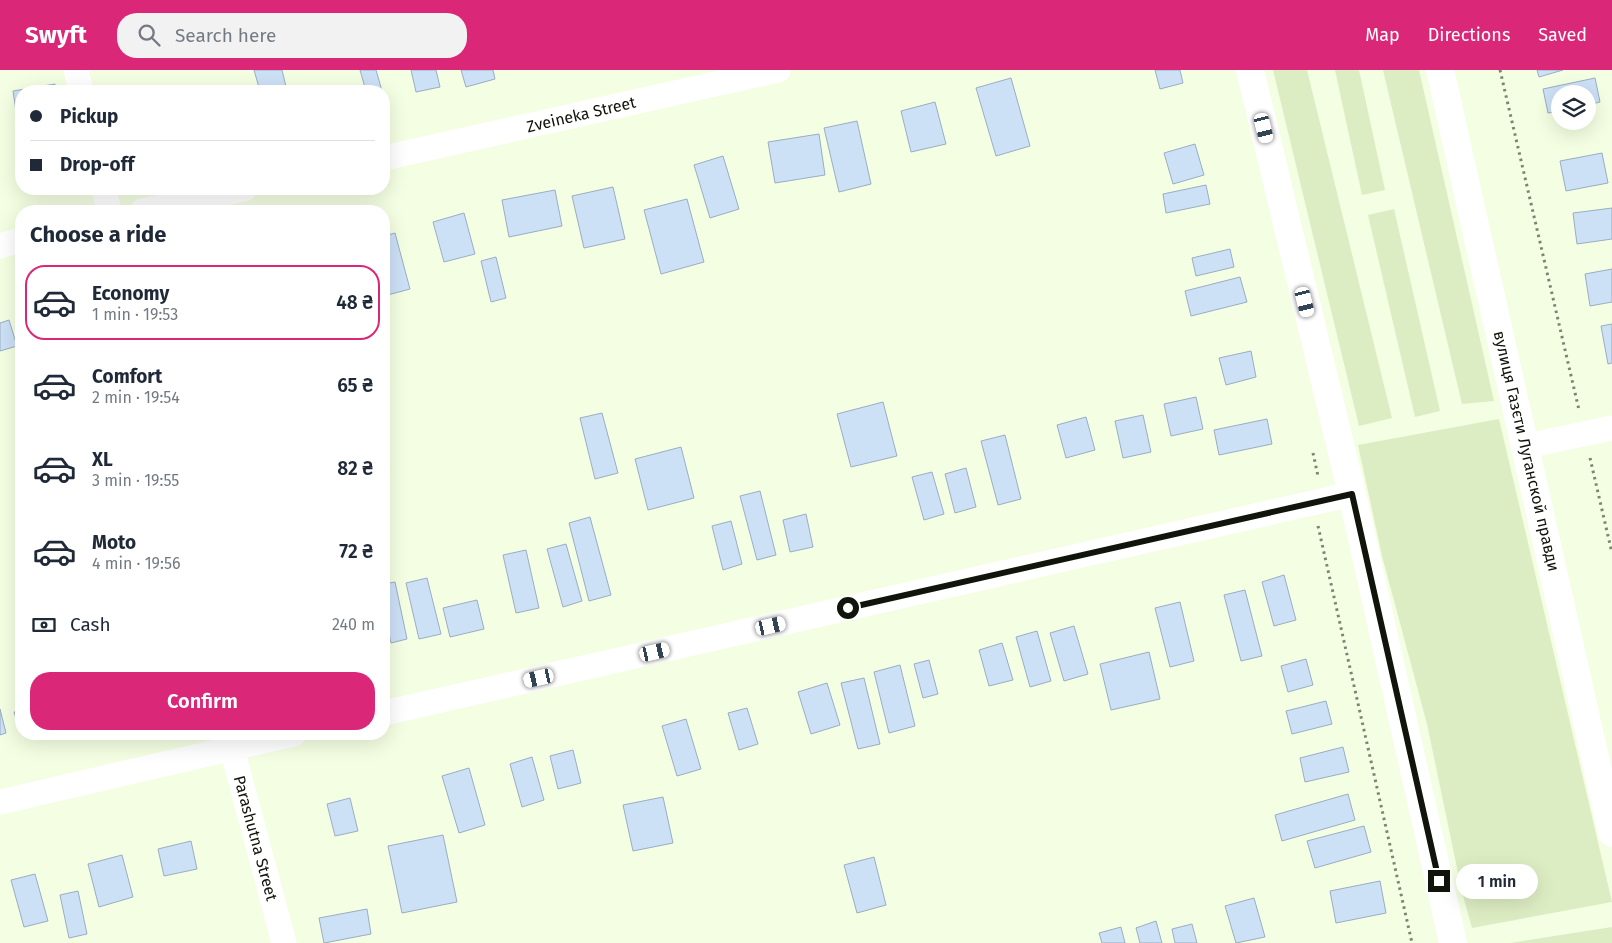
<!DOCTYPE html>
<html lang="en">
<head>
<meta charset="utf-8">
<style>
  body { margin:0; font-family:"Fira Sans",sans-serif; background:#f2f2f3; color:#1f2937; height:100vh; display:flex; flex-direction:column; font-size:19px; white-space:nowrap }
  * { box-sizing:border-box; margin:0 }
  p { font-size:16px; color:#747a83 }
  .icon { flex:none; width:28px; height:28px; fill:none; stroke:currentColor; stroke-width:2; stroke-linecap:round; stroke-linejoin:round }
  .map { position:relative; flex:1; overflow:hidden }
  .details { position:absolute; left:15px; top:135px; width:375px; height:535px; display:flex; flex-direction:column; background:#fff; border-radius:20px; box-shadow:0 5px 20px #0002 }
  .details>* { flex:none }
  .hud { position:absolute; left:15px; top:15px; width:375px; height:110px; border-radius:20px; box-shadow:0 5px 20px #0002; display:grid; align-content:center; height:110px; padding:0 15px; background:#fff }
  .tools { position:absolute; left:1551px; top:15px; display:grid; gap:10px }
  .tools a { display:grid; place-items:center; width:45px; height:45px; border-radius:50%; background:#fff; box-shadow:0 5px 20px #0002; font-size:25px }
  .end { position:absolute; width:22px; height:22px; margin:-11px; border:6px solid #10140a; background:#fff; box-shadow:0 0 0 2px #fff }
  .from { border-radius:50% }
  .bubble { position:absolute; height:35px; border-radius:18px; background:#fff; box-shadow:0 5px 20px #0002; font-size:16px; font-weight:600; line-height:35px; text-align:center }
  .car { position:absolute; width:15px; height:30px; margin:-15px -8px; border-radius:6px; box-shadow:0 0 4px 1px #0007; background:linear-gradient(#fff 24%,#345 0 40%,#fff 0 76%,#345 0 86%,#fff 0) }
  .hud b { display:flex; align-items:center; gap:18px; height:48px; font-size:19px }
  .hud b+b { border-top:1px solid #e0e1e3 }
  .hud i { width:12px; height:12px; background:#1f2937 }
  ul { padding:0; list-style:none }
  li { display:flex; align-items:center; gap:15px; height:75px; margin:0 10px 8px; padding:0 5px; border:2px solid transparent; border-radius:20px }
  li div { flex:1 }
  li b { display:block; font-size:19px }
  li em { font-style:normal; font-weight:600 }
  li.selected { border-color:#db2777 }
  li>.icon { width:45px; height:45px; stroke-width:1.5 }
  h2 { padding:0 15px; font-size:22px; line-height:60px }
  .pay { display:flex; align-items:center; gap:12px; height:55px; padding:0 15px; font-size:19px }
  .pay p { margin-inline-start:auto }
  .button { display:flex; gap:10px; margin-top:auto; padding:10px 15px }
  .button a { flex:1; height:58px; border-radius:20px; background:#db2777; color:#fff; font-size:20px; font-weight:600; line-height:58px; text-align:center }
  header { display:flex; align-items:center; gap:30px; box-sizing:border-box; height:70px; padding:0 25px; background:#db2777; color:#fff }
  header strong { font-size:24px }
  nav { display:flex; gap:28px; margin-inline-start:auto; font-size:18px }
  .search { width:350px; height:45px; background:#f2f2f3; display:flex; align-items:center; gap:12px; box-sizing:border-box; padding:0 18px; border-radius:20px; color:#747a83; font-size:19px }
  .map>svg:first-child { display:block }
  .green { fill:#ddedc3 }
  .building { fill:#cce0f6; stroke:#9aadc3 }
  .lines { fill:none; stroke-linecap:round; stroke-linejoin:round }
  .path { stroke:#7d8472; stroke-width:3; stroke-dasharray:2.5 4; stroke-linecap:butt }
  .street { stroke:#fff; stroke-width:25 }
  .secondary { stroke:#fff; stroke-width:28 }
  .route { stroke:#10140a; stroke-width:6 }
  .labels { text-anchor:middle; stroke-width:5; stroke-linejoin:round; paint-order:stroke }
  .street-label { font-size:16px; fill:#10140a; stroke:#fff }
</style>
</head>
<body>
<header>
<strong>Swyft</strong>
<div class="search"><svg class="icon" aria-label="search" viewBox="0 0 24 24"><circle cx="10" cy="10" r="6"/><path d="M15 15l6 6"/></svg>Search here</div>
<nav><a>Map</a><a>Directions</a><a>Saved</a></nav>
</header>
<div class="map">
<svg width="1612" height="873" viewBox="0 0 1612 873">
  <rect width="100%" height="100%" fill="#f3fee2"/>
  <g class="green">
    <path d="M1273,0H1307L1392,348L1359,356Z"/>
    <path d="M1335,0H1359L1385,120L1362,125Z"/>
    <path d="M1383,0H1419L1494,331L1462,334Z"/>
    <path d="M1394,139L1440,341L1415,347L1368,145Z"/>
    <path d="M1499,349L1612,832L1472,858L1462,822L1427,654L1382,486L1358,375Z"/>
    <path d="M1612,857V873H1510Z"/>
  </g>
  <g class="building">
    <path d="M254,0H282L287,21H260Z"/>
    <path d="M360,0H376L382,21H366Z"/>
    <path d="M411,0H436L440,17L416,22Z"/>
    <path d="M461,0H493L495,9L466,17Z"/>
    <path d="M1155,0H1180L1183,13L1160,19Z"/>
    <path d="M1537,0H1563L1539,7Z"/>
    <path d="M1011,8L1030,76L996,86L976,18Z"/>
    <path d="M1595,8L1600,32L1588,35V24H1560V41L1548,43L1543,19Z"/>
    <path d="M55,14L56,21H21V47L17,48L13,21Z"/>
    <path d="M935,32L946,74L911,82L901,41Z"/>
    <path d="M857,51L871,114L839,122L824,58Z"/>
    <path d="M819,64L825,105L775,113L768,72Z"/>
    <path d="M1195,74L1204,105L1173,114L1164,83Z"/>
    <path d="M1602,83L1608,113L1566,121L1560,91Z"/>
    <path d="M723,86L739,139L710,148L694,95Z"/>
    <path d="M1206,115L1210,134L1166,143L1163,124Z"/>
    <path d="M613,117L625,169L584,178L572,126Z"/>
    <path d="M555,120L562,156L509,167L502,130Z"/>
    <path d="M687,129L704,192L661,204L644,140Z"/>
    <path d="M1612,138V169L1577,174L1573,143Z"/>
    <path d="M464,143L475,184L444,192L433,152Z"/>
    <path d="M395,163L410,219L384,226V166Z"/>
    <path d="M1230,179L1234,197L1196,206L1192,188Z"/>
    <path d="M496,187L506,228L491,232L481,191Z"/>
    <path d="M1612,199V232L1590,236L1585,204Z"/>
    <path d="M1240,207L1247,232L1191,246L1185,221Z"/>
    <path d="M9,250L17,276L0,281V253Z"/>
    <path d="M1612,254V293L1608,294L1601,256Z"/>
    <path d="M1251,281L1256,307L1226,315L1219,288Z"/>
    <path d="M1196,327L1203,359L1171,366L1164,334Z"/>
    <path d="M883,332L897,386L851,397L837,344Z"/>
    <path d="M602,343L618,403L595,409L580,348Z"/>
    <path d="M1143,345L1151,382L1123,388L1115,351Z"/>
    <path d="M1086,347L1095,380L1066,388L1057,355Z"/>
    <path d="M1267,349L1272,374L1219,385L1214,360Z"/>
    <path d="M1005,365L1021,429L998,435L981,371Z"/>
    <path d="M681,377L694,428L648,440L635,389Z"/>
    <path d="M966,398L976,437L955,443L945,404Z"/>
    <path d="M932,402L944,444L924,450L912,407Z"/>
    <path d="M760,421L776,485L757,490L740,426Z"/>
    <path d="M806,444L813,477L790,482L783,450Z"/>
    <path d="M590,447L611,525L589,531L569,453Z"/>
    <path d="M731,451L742,494L723,500L712,456Z"/>
    <path d="M566,474L582,531L563,537L547,479Z"/>
    <path d="M526,480L539,538L516,543L503,485Z"/>
    <path d="M1284,505L1296,550L1274,556L1262,512Z"/>
    <path d="M427,508L441,564L419,569L406,513Z"/>
    <path d="M395,512L407,569L391,573L384,541V514Z"/>
    <path d="M1245,520L1262,586L1241,591L1224,525Z"/>
    <path d="M477,530L484,559L450,567L443,538Z"/>
    <path d="M1180,532L1194,591L1170,597L1155,538Z"/>
    <path d="M1074,556L1088,604L1064,611L1050,563Z"/>
    <path d="M1037,561L1051,611L1030,617L1016,567Z"/>
    <path d="M1002,573L1013,610L989,616L979,580Z"/>
    <path d="M1149,582L1160,629L1111,640L1100,594Z"/>
    <path d="M1306,589L1313,615L1288,622L1281,596Z"/>
    <path d="M929,590L938,624L923,628L914,594Z"/>
    <path d="M900,595L915,656L889,663L874,602Z"/>
    <path d="M864,608L880,674L858,679L841,613Z"/>
    <path d="M827,613L840,655L811,664L798,622Z"/>
    <path d="M1326,631L1332,654L1292,664L1286,641Z"/>
    <path d="M747,638L758,674L739,680L728,643Z"/>
    <path d="M0,639L6,663L0,665Z"/>
    <path d="M21,640L23,664H21L14,642Z"/>
    <path d="M686,649L701,699L677,706L662,656Z"/>
    <path d="M1343,677L1349,702L1305,712L1300,688Z"/>
    <path d="M573,680L581,713L558,719L550,686Z"/>
    <path d="M532,687L544,730L522,737L510,694Z"/>
    <path d="M469,698L485,755L459,763L442,706Z"/>
    <path d="M1348,724L1355,750L1282,771L1275,745Z"/>
    <path d="M663,727L673,773L633,781L623,735Z"/>
    <path d="M350,728L358,761L335,766L327,734Z"/>
    <path d="M1364,756L1371,782L1315,798L1307,771Z"/>
    <path d="M443,765L457,832L402,843L388,776Z"/>
    <path d="M191,771L197,799L164,806L158,779Z"/>
    <path d="M122,785L133,827L99,837L88,794Z"/>
    <path d="M874,787L886,835L857,843L844,795Z"/>
    <path d="M35,804L48,851L24,857L11,810Z"/>
    <path d="M1380,811L1386,843L1336,853L1330,821Z"/>
    <path d="M78,821L87,864L69,868L60,825Z"/>
    <path d="M1254,828L1265,867L1236,873L1225,836Z"/>
    <path d="M367,839L371,864L324,873L319,848Z"/>
    <path d="M1156,851L1162,873H1140L1136,858Z"/>
    <path d="M1192,854L1197,873H1175L1172,859Z"/>
    <path d="M1121,857L1125,873H1102L1099,863Z"/>
  </g>
  <g class="lines">
    <g class="path">
      <path d="M1500,0L1579,340"/>
      <path d="M1313,383L1318,406"/>
      <path d="M1590,388L1612,483"/>
      <path d="M1318,456L1412,873"/>
    </g>
    <g class="street">
      <path d="M76,0L81,21"/>
      <path d="M384,88L778,0"/>
      <path d="M104,119L109,141"/>
      <path d="M142,141L244,119"/>
      <path d="M0,176L21,170"/>
      <path d="M1526,376L1612,358"/>
      <path d="M384,643L1352,424"/>
      <path d="M228,664L284,873"/>
      <path d="M0,732L294,664"/>
    </g>
    <g class="secondary">
      <path d="M1250,0L1352,424L1453,873"/>
      <path d="M1440,0L1612,763"/>
    </g>
  </g>
  <g class="lines">
    <path class="route" d="M848,538L1352,424L1439,811"/>
  </g>
  <g class="labels">
    <g class="street-label">
      <text transform="translate(581 44) rotate(-13)" y="6">Zveineka Street</text>
      <text transform="translate(1527 381) rotate(77)" y="6">вулиця Газєти Луганской правди</text>
      <text transform="translate(256 768) rotate(75)" y="6">Parashutna Street</text>
    </g>
  </g>
</svg>
<div class="tools">
<a><svg class="icon" aria-label="layers" viewBox="0 0 24 24"><path d="M12 4l9 5-9 5-9-5zM3 14l9 5 9-5"/></svg></a>
</div>
<i class="end from" style="left:848px;top:538px"></i>
<i class="end" style="left:1439px;top:811px"></i>
<div class="bubble" style="left:1456px;top:794px;width:82px">1 min</div>
<i class="car" style="left:1264px;top:58px;rotate:166deg"></i>
<i class="car" style="left:1305px;top:232px;rotate:166deg"></i>
<i class="car" style="left:771px;top:556px;rotate:77deg"></i>
<i class="car" style="left:655px;top:582px;rotate:77deg"></i>
<i class="car" style="left:539px;top:608px;rotate:257deg"></i>
<div class="hud">
<b><i class="from"></i>Pickup</b>
<b><i></i>Drop-off</b>
</div>
<section class="details">
<h2>Choose a ride</h2>
<ul>
<li class="selected"><svg class="icon" aria-label="car" viewBox="0 0 24 24"><path d="M5 17H2v-5l4-1 3-4h7l3 4 3 1v5h-3M9 17h6M6 11h13"/><circle cx="7" cy="17" r="2"/><circle cx="17" cy="17" r="2"/></svg><div><b>Economy</b><p>1 min · 19:53</p></div><em>48 ₴</em></li>
<li><svg class="icon" aria-label="car" viewBox="0 0 24 24"><path d="M5 17H2v-5l4-1 3-4h7l3 4 3 1v5h-3M9 17h6M6 11h13"/><circle cx="7" cy="17" r="2"/><circle cx="17" cy="17" r="2"/></svg><div><b>Comfort</b><p>2 min · 19:54</p></div><em>65 ₴</em></li>
<li><svg class="icon" aria-label="car" viewBox="0 0 24 24"><path d="M5 17H2v-5l4-1 3-4h7l3 4 3 1v5h-3M9 17h6M6 11h13"/><circle cx="7" cy="17" r="2"/><circle cx="17" cy="17" r="2"/></svg><div><b>XL</b><p>3 min · 19:55</p></div><em>82 ₴</em></li>
<li><svg class="icon" aria-label="car" viewBox="0 0 24 24"><path d="M5 17H2v-5l4-1 3-4h7l3 4 3 1v5h-3M9 17h6M6 11h13"/><circle cx="7" cy="17" r="2"/><circle cx="17" cy="17" r="2"/></svg><div><b>Moto</b><p>4 min · 19:56</p></div><em>72 ₴</em></li>
</ul>
<div class="pay"><svg class="icon" aria-label="cash" viewBox="0 0 24 24"><path d="M3 7h18v10H3z"/><circle cx="12" cy="12" r="2"/></svg>Cash<p>240 m</p></div>
<div class="button"><a>Confirm</a></div>
</section>
</div>
</body>
</html>
